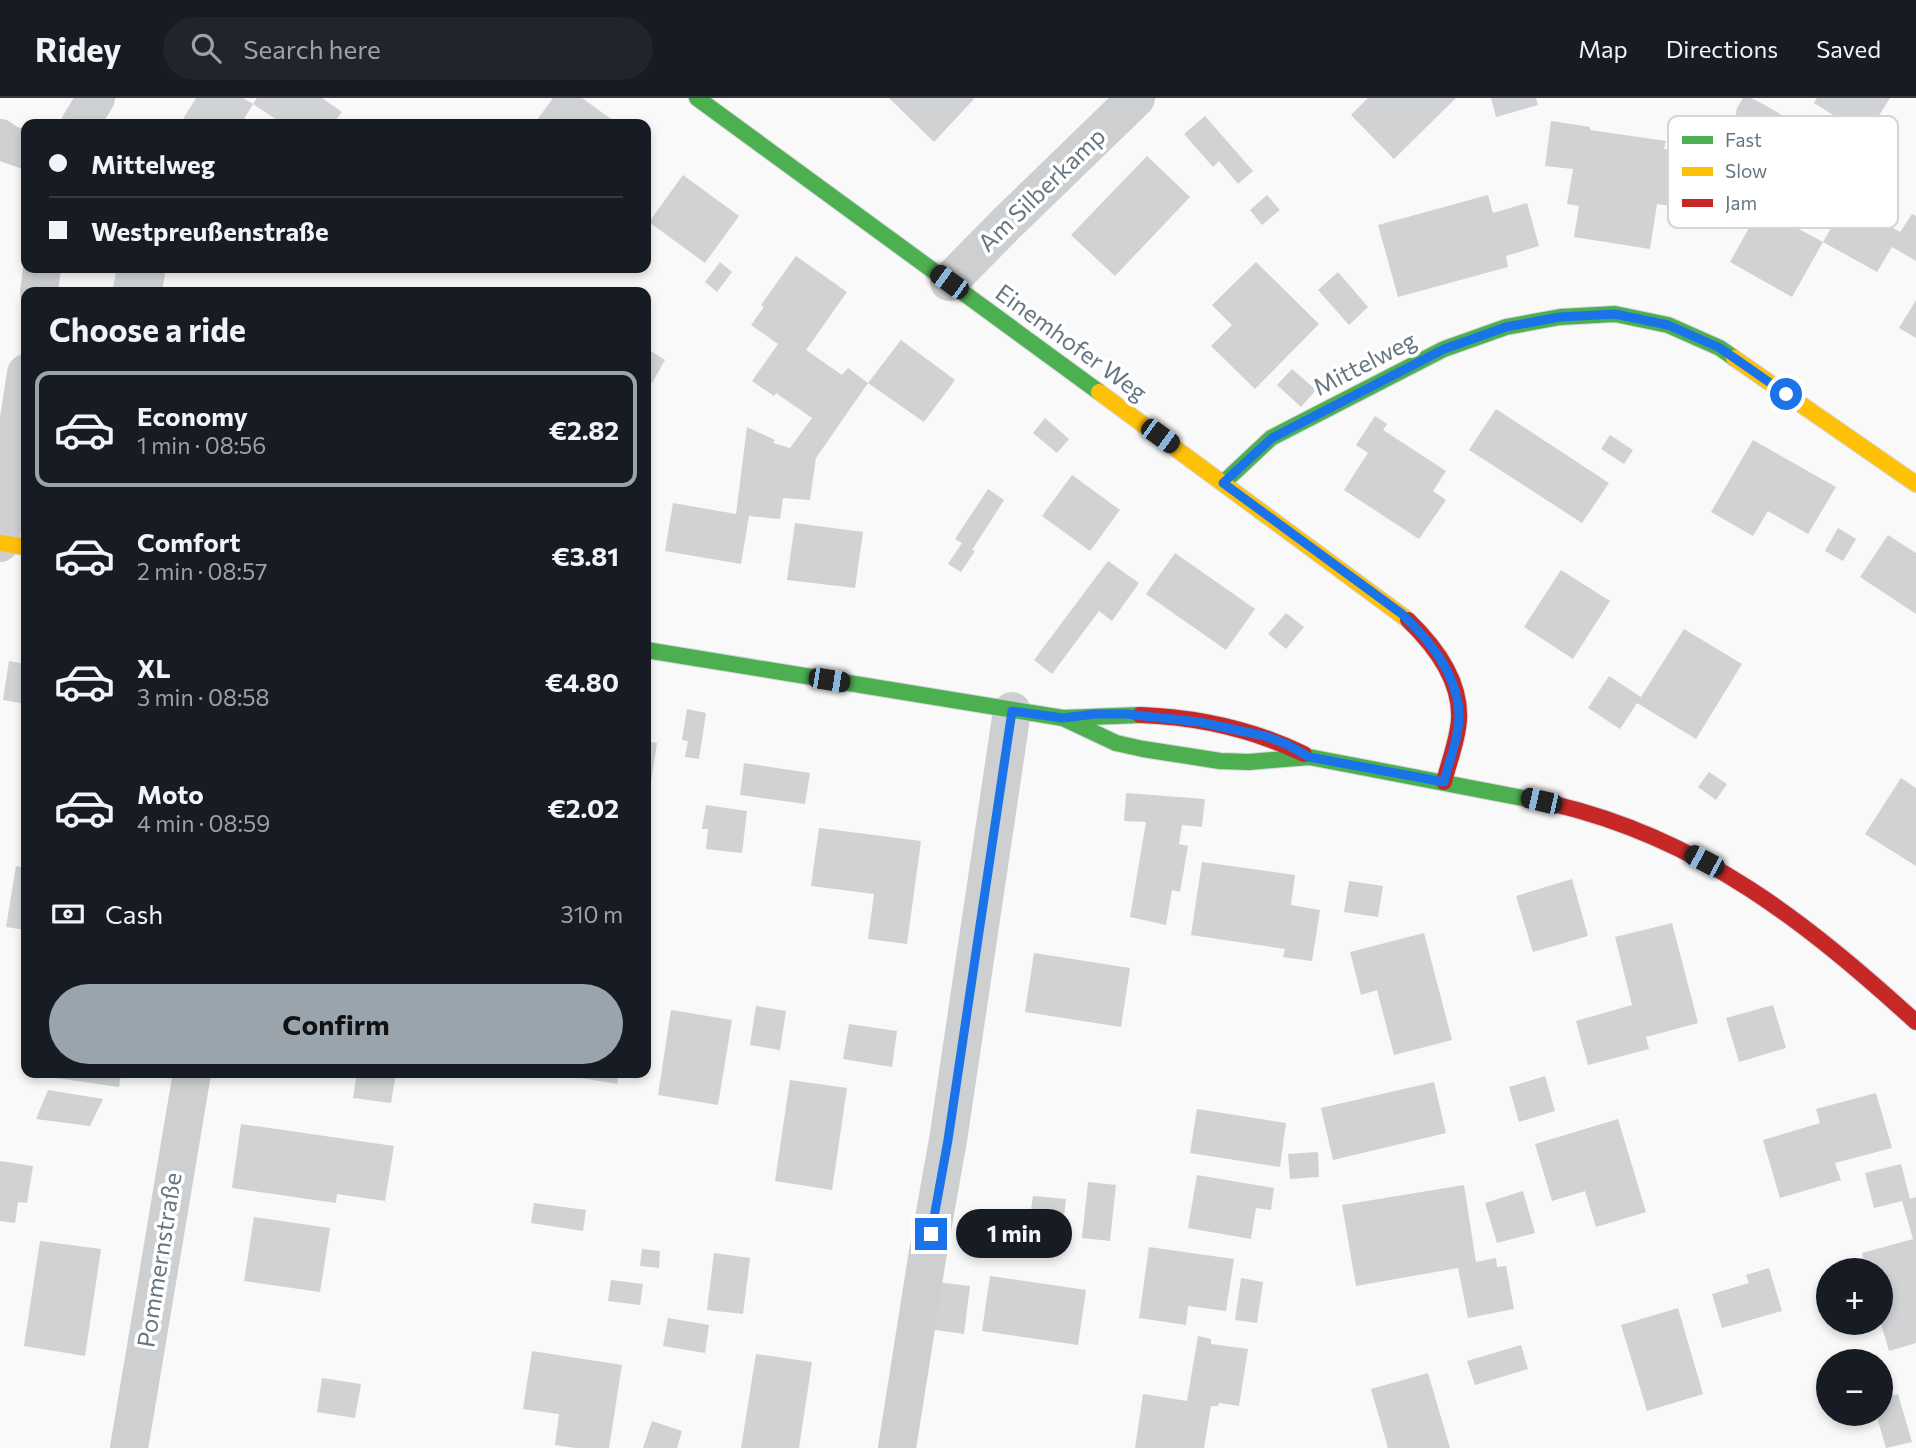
<!DOCTYPE html>
<html lang="en">
<head>
<meta charset="utf-8">
<style>
  body { margin:0; font-family:Commissioner,sans-serif; background:#20242c; color:#f1f3f6; height:100vh; display:flex; flex-direction:column; font-size:26px; white-space:nowrap }
  * { box-sizing:border-box; margin:0 }
  p { font-size:23px; color:#9ea1a6 }
  .icon { flex:none; width:38px; height:38px; fill:none; stroke:currentColor; stroke-width:2; stroke-linecap:round; stroke-linejoin:round }
  .map { position:relative; flex:1; overflow:hidden }
  .details { position:absolute; left:21px; top:189px; width:630px; height:791px; display:flex; flex-direction:column; background:#171b24; border-radius:14px; box-shadow:0 4px 10px #0003 }
  .details>* { flex:none }
  .guide { position:absolute; left:21px; top:21px; width:630px; height:154px; border-radius:14px; box-shadow:0 4px 10px #0003; display:grid; align-content:center; height:154px; padding:0 28px; background:#171b24 }
  .tools { position:absolute; left:1816px; top:1160px; display:grid; gap:14px }
  .tools a { display:grid; place-items:center; width:77px; height:77px; border-radius:50%; background:#171b24; box-shadow:0 4px 10px #0003; font-size:35px }
  .end { position:absolute; width:32px; height:32px; margin:-16px; border:9px solid #1a73e8; background:#fff; box-shadow:0 0 0 4px #fff }
  .from { border-radius:50% }
  .bubble { position:absolute; height:49px; border-radius:24px; background:#171b24; box-shadow:0 4px 10px #0003; font-size:23px; font-weight:700; line-height:49px; text-align:center }
  .car { position:absolute; width:21px; height:42px; margin:-21px -10px; border-radius:9px; box-shadow:0 0 5px 2px #0007; background:linear-gradient(#222 24%,#8ab4d8 0 40%,#222 0 76%,#8ab4d8 0 86%,#222 0) }
  .guide b { display:flex; align-items:center; gap:24px; height:66px; font-size:26px }
  .guide b+b { border-top:2px solid #363941 }
  .guide i { width:18px; height:18px; background:#f1f3f6 }
  ul { padding:0; list-style:none }
  li { display:flex; align-items:center; gap:21px; height:116px; margin:0 14px 10px; padding:0 14px; border:4px solid transparent; border-radius:14px }
  li div { flex:1 }
  li b { display:block; font-size:26px }
  li em { font-style:normal; font-weight:700 }
  li.selected { border-color:#99a4ac }
  li>.icon { width:63px; height:63px; stroke-width:1.5 }
  h2 { padding:0 28px; font-size:32px; line-height:84px }
  .pay { display:flex; align-items:center; gap:18px; height:77px; padding:0 28px; font-size:26px }
  .pay p { margin-inline-start:auto }
  .action { display:flex; gap:14px; margin-top:auto; padding:14px 28px }
  .action a { flex:1; height:80px; border-radius:42px; background:#99a4ac; color:#111; font-size:28px; font-weight:700; line-height:80px; text-align:center }
  header { display:flex; align-items:center; gap:42px; box-sizing:border-box; height:98px; padding:0 35px; background:#171b24; border-bottom:2px solid #363941 }
  header strong { font-size:33px }
  nav { display:flex; gap:38px; margin-inline-start:auto; font-size:24px }
  .search { width:490px; height:63px; background:#20242c; display:flex; align-items:center; gap:18px; box-sizing:border-box; padding:0 24px; border-radius:38px; color:#9ea1a6; font-size:26px }
  .map>svg:first-child { display:block }
  .building { fill:#d0d2d3 }
  .lines { fill:none; stroke-linecap:round; stroke-linejoin:round }
  .fast-casing { stroke:#d5d6d7; stroke-width:18 }
  .slow-casing { stroke:#d5d6d7; stroke-width:18 }
  .jam-casing { stroke:#d5d6d7; stroke-width:18 }
  .street { stroke:#cecfd0; stroke-width:38 }
  .fast { stroke:#4caf50; stroke-width:16 }
  .slow { stroke:#ffc107; stroke-width:16 }
  .jam { stroke:#c62828; stroke-width:16 }
  .route { stroke:#1a73e8; stroke-width:9 }
  .labels { text-anchor:middle; stroke-width:7; stroke-linejoin:round; paint-order:stroke }
  .street-label { font-size:24px; fill:#657683; stroke:#fff }
  .key { fill:#fff; stroke:#d1d6da; stroke-width:2 }
  .key-label { font-size:19px; fill:#657683 }
</style>
</head>
<body>
<header>
<strong>Ridey</strong>
<div class="search"><svg class="icon" aria-label="search" viewBox="0 0 24 24"><circle cx="10" cy="10" r="6"/><path d="M15 15l6 6"/></svg>Search here</div>
<nav><a>Map</a><a>Directions</a><a>Saved</a></nav>
</header>
<div class="map">
<svg width="1916" height="1350" viewBox="0 0 1916 1350">
  <rect width="100%" height="100%" fill="#f9f9f9"/>
  <g class="building">
    <path d="M196,0H243L253,6L257,0H322L342,14L333,26H302L295,21L292,26H283L253,6L241,26H180Z"/>
    <path d="M553,0H582L618,26H534Z"/>
    <path d="M889,0H972L974,1L934,44Z"/>
    <path d="M1368,0H1456L1394,61L1351,17Z"/>
    <path d="M1491,0H1536L1538,7L1496,19Z"/>
    <path d="M1743,0H1751L1763,6L1858,61L1853,71L1890,94L1874,119L1900,134L1912,116L1916,118V163L1892,149L1877,174L1823,144L1846,104L1732,36L1737,10Z"/>
    <path d="M1817,0H1890L1866,38L1814,5Z"/>
    <path d="M1205,18L1253,73L1238,86L1219,63L1213,69L1184,36Z"/>
    <path d="M1551,23L1590,29V32L1666,43L1664,51L1695,56L1687,110L1657,106L1650,151L1574,139L1579,108L1567,106L1573,71L1545,68Z"/>
    <path d="M1147,58L1190,99L1115,178L1071,137Z"/>
    <path d="M683,77L739,118L705,165L649,124Z"/>
    <path d="M1267,97L1280,112L1262,127L1250,112Z"/>
    <path d="M1488,97L1493,115L1527,105L1539,148L1506,158L1508,169L1398,199L1378,127Z"/>
    <path d="M1760,110L1823,144L1792,199L1730,164Z"/>
    <path d="M796,158L847,194L806,252L842,277L848,270L868,285L816,360L810,402L783,400L780,421L749,418L741,466L665,453L673,405L736,416L747,329L775,342L773,345L790,350L812,320L776,295L774,298L752,283L778,246L751,227L764,209L761,207Z"/>
    <path d="M720,164L732,174L717,194L705,184Z"/>
    <path d="M1256,164L1319,226L1255,291L1211,248L1232,227L1212,207Z"/>
    <path d="M117,170H166L162,194H112Z"/>
    <path d="M1338,174L1368,209L1349,227L1318,192Z"/>
    <path d="M1916,202V240L1899,230Z"/>
    <path d="M901,242L955,282L924,324L868,285Z"/>
    <path d="M646,250L665,262L652,285L646,281Z"/>
    <path d="M1292,271L1316,292L1301,309L1277,287Z"/>
    <path d="M1496,311L1609,385L1582,425L1469,352Z"/>
    <path d="M1375,318L1387,326L1383,332L1446,373L1433,393L1446,402L1419,441L1344,392L1368,355L1356,347Z"/>
    <path d="M1045,320L1069,341L1057,355L1033,335Z"/>
    <path d="M1610,337L1633,352L1624,366L1601,351Z"/>
    <path d="M1753,342L1836,389L1808,436L1768,413L1753,438L1711,414Z"/>
    <path d="M1072,377L1120,412L1090,453L1042,418Z"/>
    <path d="M988,391L1004,402L972,452L975,453L961,474L948,466L962,445L955,441Z"/>
    <path d="M795,425L863,434L855,490L787,482Z"/>
    <path d="M1838,430L1856,441L1843,463L1825,453Z"/>
    <path d="M1888,437L1916,455V516L1860,479Z"/>
    <path d="M1175,455L1255,511L1226,552L1146,496Z"/>
    <path d="M1108,463L1139,485L1112,523L1099,513L1052,576L1034,562Z"/>
    <path d="M1561,472L1610,503L1573,561L1524,529Z"/>
    <path d="M1286,515L1304,529L1286,551L1268,536Z"/>
    <path d="M1684,531L1742,566L1696,641L1637,605L1620,631L1588,610L1609,578L1641,599Z"/>
    <path d="M9,563L26,566V606L3,602Z"/>
    <path d="M687,611L706,615L699,661L685,659L688,643L682,642Z"/>
    <path d="M646,643L657,645L647,709H646Z"/>
    <path d="M744,665L810,675L805,706L740,697Z"/>
    <path d="M1709,674L1727,686L1716,702L1698,689Z"/>
    <path d="M1901,680L1916,690V768L1865,736Z"/>
    <path d="M1126,695L1205,701L1202,729L1182,727L1179,746L1188,748L1180,794L1172,792L1166,827L1130,819L1146,724L1124,723Z"/>
    <path d="M706,707L747,713L742,755L706,751L708,731H702Z"/>
    <path d="M819,730L921,743L907,846L868,841L874,796L811,788Z"/>
    <path d="M1202,764L1295,777L1291,807L1320,812L1312,863L1283,859L1285,851L1191,837Z"/>
    <path d="M16,768L26,770V832L6,829Z"/>
    <path d="M1572,781L1588,838L1533,854L1516,798Z"/>
    <path d="M1349,783L1383,788L1378,819L1344,814Z"/>
    <path d="M1672,825L1698,925L1646,939L1649,951L1588,967L1576,923L1632,907L1615,839Z"/>
    <path d="M1424,835L1452,942L1394,957L1377,892L1361,897L1350,854Z"/>
    <path d="M1034,855L1130,870L1121,929L1025,914Z"/>
    <path d="M1773,907L1786,950L1739,964L1726,920Z"/>
    <path d="M756,908L786,913L780,952L750,947Z"/>
    <path d="M671,912L732,922L718,1007L658,997Z"/>
    <path d="M849,926L897,933L892,969L843,961Z"/>
    <path d="M57,975H121L119,989L56,980Z"/>
    <path d="M357,975H396L391,1005L353,1000Z"/>
    <path d="M551,975H619L617,986Z"/>
    <path d="M1545,978L1555,1013L1519,1024L1509,989Z"/>
    <path d="M790,982L847,990L832,1092L775,1083Z"/>
    <path d="M1434,984L1446,1035L1333,1062L1321,1010Z"/>
    <path d="M48,992L103,1001L90,1028L36,1021Z"/>
    <path d="M1876,995L1892,1050L1835,1065L1841,1082L1780,1100L1763,1042L1820,1025L1816,1011Z"/>
    <path d="M1197,1011L1286,1025L1280,1069L1190,1055Z"/>
    <path d="M1618,1021L1646,1114L1596,1129L1585,1093L1552,1103L1535,1046Z"/>
    <path d="M241,1026L394,1048L385,1103L337,1096L336,1105L232,1090Z"/>
    <path d="M1318,1054L1319,1079L1290,1081L1288,1056Z"/>
    <path d="M0,1063L33,1068L27,1105L18,1104L15,1125L0,1123Z"/>
    <path d="M1901,1066L1910,1101L1916,1099V1245L1889,1253L1881,1226V1172H1866L1862,1155L1913,1141L1902,1103L1874,1110L1865,1075Z"/>
    <path d="M1197,1077L1274,1090L1271,1112L1256,1110L1251,1141L1188,1130Z"/>
    <path d="M1088,1084L1116,1087L1110,1143L1082,1140Z"/>
    <path d="M1464,1087L1476,1164L1496,1160L1497,1169L1506,1168L1514,1211L1468,1220L1458,1170L1356,1188L1342,1107Z"/>
    <path d="M1523,1093L1535,1135L1497,1145L1485,1105Z"/>
    <path d="M1033,1098L1066,1101L1062,1136L1028,1133Z"/>
    <path d="M534,1105L586,1112L583,1133L531,1125Z"/>
    <path d="M254,1119L330,1130L320,1194L244,1183Z"/>
    <path d="M40,1143L101,1151L85,1258L24,1248Z"/>
    <path d="M1149,1149L1234,1161L1226,1213L1188,1208L1186,1227L1139,1220Z"/>
    <path d="M642,1151L660,1153L659,1170L640,1168Z"/>
    <path d="M714,1155L750,1160L743,1216L707,1212Z"/>
    <path d="M1769,1170L1782,1213L1722,1230L1712,1196L1749,1185L1746,1177Z"/>
    <path d="M990,1178L1086,1192L1078,1247L982,1233Z"/>
    <path d="M1241,1180L1263,1184L1257,1225L1235,1222Z"/>
    <path d="M611,1182L643,1186L640,1207L608,1203Z"/>
    <path d="M935,1184L970,1188L964,1236L929,1231Z"/>
    <path d="M1678,1210L1703,1296L1647,1313L1621,1227Z"/>
    <path d="M668,1220L709,1227L705,1255L663,1248Z"/>
    <path d="M1198,1238L1211,1241V1246L1248,1251L1239,1308L1219,1305L1218,1308H1211L1204,1350H1135L1143,1296L1187,1303Z"/>
    <path d="M1521,1247L1528,1271L1475,1287L1467,1263Z"/>
    <path d="M532,1253L622,1267L609,1350H575L555,1347L559,1316L523,1311Z"/>
    <path d="M756,1256L812,1264L799,1350H741Z"/>
    <path d="M1428,1275L1450,1350H1388L1371,1291Z"/>
    <path d="M322,1280L361,1286L355,1320L317,1314Z"/>
    <path d="M1898,1296L1912,1344L1886,1350L1876,1316H1881V1301Z"/>
    <path d="M652,1323L682,1333L677,1350H643Z"/>
  </g>
  <g class="lines">
    <defs>
      <g id="fast">
        <path d="M697,0L1099,294"/>
        <path d="M1223,385L1271,340L1444,251L1506,229L1560,219L1615,216L1668,227L1720,250L1734,260"/>
        <path d="M646,552L1063,620L1140,617"/>
        <path d="M1063,620L1116,645L1143,651L1220,663L1249,664L1309,659L1554,706"/>
      </g>
      <g id="slow">
        <path d="M1734,260L1916,386"/>
        <path d="M1099,294L1408,522"/>
        <path d="M0,445L26,449"/>
      </g>
      <g id="jam">
        <path d="M1408,522C1434,547 1461,582 1459,621C1458,642 1449,663 1444,684"/>
        <path d="M1140,617C1197,619 1252,631 1304,656"/>
        <path d="M1554,706C1702,741 1807,825 1916,924"/>
      </g>
    </defs>
    <use href="#fast" class="fast-casing"/>
    <use href="#slow" class="slow-casing"/>
    <use href="#jam" class="jam-casing"/>
    <g class="street">
      <path d="M80,26L96,0"/>
      <path d="M0,40L9,46L26,52"/>
      <path d="M949,184L1006,126L1136,0"/>
      <path d="M39,194L42,170"/>
      <path d="M0,445L26,275"/>
      <path d="M129,1350L192,975"/>
      <path d="M897,1350L927,1160L948,1042L1012,613"/>
    </g>
    <use href="#fast" class="fast"/>
    <use href="#slow" class="slow"/>
    <use href="#jam" class="jam"/>
  </g>
  <g class="lines">
    <path class="route" d="M931,1136L948,1042L1012,613L1063,620L1095,616H1126L1199,624L1265,638L1286,646L1309,659L1444,684C1449,662 1460,637 1459,614C1456,574 1429,542 1402,516L1223,385L1272,340L1444,251L1506,229L1560,219L1615,216L1668,227L1720,250L1786,296"/>
  </g>
  <g class="labels">
    <g class="street-label">
      <text transform="translate(1042 92) rotate(-44)" y="8">Am Silberkamp</text>
      <text transform="translate(1071 245) rotate(36)" y="8">Einemhofer Weg</text>
      <text transform="translate(1365 266) rotate(-27)" y="8">Mittelweg</text>
      <text transform="translate(160 1162) rotate(-81)" y="8">Pommernstraße</text>
    </g>
  </g>
  <rect x="1668" y="18" width="230" height="112" rx="10" class="key"/>
  <rect x="1682" y="38" width="31" height="8" fill="#4caf50"/>
  <rect x="1682" y="69" width="31" height="9" fill="#ffc107"/>
  <rect x="1682" y="101" width="31" height="8" fill="#c62828"/>
  <g class="key-label">
    <text x="1725" y="49">Fast</text>
    <text x="1725" y="80">Slow</text>
    <text x="1725" y="112">Jam</text>
  </g>
</svg>
<div class="tools">
<a>+</a>
<a>−</a>
</div>
<i class="end from" style="left:1786px;top:296px"></i>
<i class="end" style="left:931px;top:1136px"></i>
<div class="bubble" style="left:956px;top:1111px;width:116px">1 min</div>
<i class="car" style="left:949px;top:184px;rotate:306deg"></i>
<i class="car" style="left:1160px;top:338px;rotate:126deg"></i>
<i class="car" style="left:829px;top:582px;rotate:99deg"></i>
<i class="car" style="left:1541px;top:703px;rotate:283deg"></i>
<i class="car" style="left:1704px;top:763px;rotate:298deg"></i>
<div class="guide">
<b><i class="from"></i>Mittelweg</b>
<b><i></i>Westpreußenstraße</b>
</div>
<section class="details">
<h2>Choose a ride</h2>
<ul>
<li class="selected"><svg class="icon" aria-label="car" viewBox="0 0 24 24"><path d="M5 17H2v-5l4-1 3-4h7l3 4 3 1v5h-3M9 17h6M6 11h13"/><circle cx="7" cy="17" r="2"/><circle cx="17" cy="17" r="2"/></svg><div><b>Economy</b><p>1 min · 08:56</p></div><em>€2.82</em></li>
<li><svg class="icon" aria-label="car" viewBox="0 0 24 24"><path d="M5 17H2v-5l4-1 3-4h7l3 4 3 1v5h-3M9 17h6M6 11h13"/><circle cx="7" cy="17" r="2"/><circle cx="17" cy="17" r="2"/></svg><div><b>Comfort</b><p>2 min · 08:57</p></div><em>€3.81</em></li>
<li><svg class="icon" aria-label="car" viewBox="0 0 24 24"><path d="M5 17H2v-5l4-1 3-4h7l3 4 3 1v5h-3M9 17h6M6 11h13"/><circle cx="7" cy="17" r="2"/><circle cx="17" cy="17" r="2"/></svg><div><b>XL</b><p>3 min · 08:58</p></div><em>€4.80</em></li>
<li><svg class="icon" aria-label="car" viewBox="0 0 24 24"><path d="M5 17H2v-5l4-1 3-4h7l3 4 3 1v5h-3M9 17h6M6 11h13"/><circle cx="7" cy="17" r="2"/><circle cx="17" cy="17" r="2"/></svg><div><b>Moto</b><p>4 min · 08:59</p></div><em>€2.02</em></li>
</ul>
<div class="pay"><svg class="icon" aria-label="cash" viewBox="0 0 24 24"><path d="M3 7h18v10H3z"/><circle cx="12" cy="12" r="2"/></svg>Cash<p>310 m</p></div>
<div class="action"><a>Confirm</a></div>
</section>
</div>
</body>
</html>
